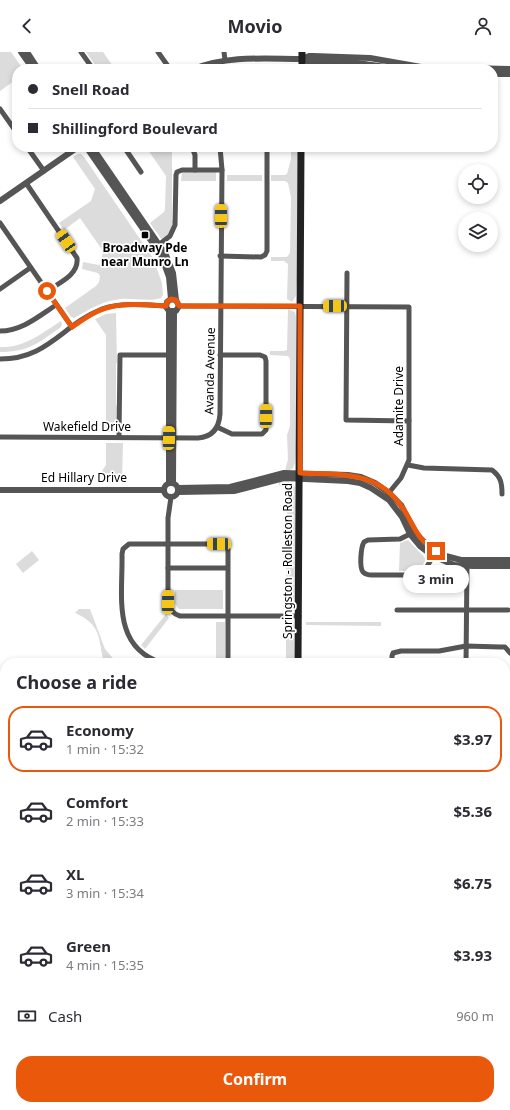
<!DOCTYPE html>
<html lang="en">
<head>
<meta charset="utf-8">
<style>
  body { margin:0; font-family:"Noto Sans",sans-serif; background:#f7f7f7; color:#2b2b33; height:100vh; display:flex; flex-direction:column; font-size:15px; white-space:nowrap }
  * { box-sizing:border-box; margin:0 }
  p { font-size:13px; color:#7c7c81 }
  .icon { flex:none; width:22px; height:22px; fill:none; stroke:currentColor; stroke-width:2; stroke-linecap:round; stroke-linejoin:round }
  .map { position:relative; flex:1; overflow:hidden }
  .side { position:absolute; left:0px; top:606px; width:510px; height:452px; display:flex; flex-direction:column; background:#fff; border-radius:16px 16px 0 0; box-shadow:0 2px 6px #0003 }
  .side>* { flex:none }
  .hud { position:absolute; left:12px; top:12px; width:486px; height:88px; border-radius:16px; box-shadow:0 2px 6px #0003; display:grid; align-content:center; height:88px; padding:0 16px; background:#fff }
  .buttons { position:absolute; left:458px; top:112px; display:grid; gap:8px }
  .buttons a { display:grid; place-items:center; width:40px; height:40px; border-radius:50%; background:#fff; box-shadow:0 2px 6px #0003; font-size:20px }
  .end { position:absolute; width:18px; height:18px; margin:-9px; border:5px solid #ea580c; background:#fff; box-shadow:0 0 0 2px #fff }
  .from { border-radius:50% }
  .bubble { position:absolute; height:28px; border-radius:14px; background:#fff; box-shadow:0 2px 6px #0003; font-size:13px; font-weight:700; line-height:28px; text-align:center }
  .car { position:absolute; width:12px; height:24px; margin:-12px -6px; border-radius:5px; box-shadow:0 0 3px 1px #0007; background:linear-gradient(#f5c518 24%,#345 0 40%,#f5c518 0 76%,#345 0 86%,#f5c518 0) }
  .hud b { display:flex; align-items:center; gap:14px; height:38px; font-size:15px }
  .hud b+b { border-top:1px solid #e1e1e2 }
  .hud i { width:10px; height:10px; background:#2b2b33 }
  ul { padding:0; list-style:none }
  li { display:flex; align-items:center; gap:12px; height:66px; margin:0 8px 6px; padding:0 8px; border:2px solid transparent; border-radius:16px }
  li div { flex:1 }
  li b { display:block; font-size:15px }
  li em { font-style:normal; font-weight:700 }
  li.current { border-color:#ea580c }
  li>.icon { width:36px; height:36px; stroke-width:1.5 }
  h2 { padding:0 16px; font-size:18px; line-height:48px }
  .pay { display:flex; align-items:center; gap:10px; height:44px; padding:0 16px; font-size:15px }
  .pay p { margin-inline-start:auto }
  .cta { display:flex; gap:8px; margin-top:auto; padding:8px 16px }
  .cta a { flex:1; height:46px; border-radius:16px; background:#ea580c; color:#fff; font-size:16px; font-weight:700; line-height:46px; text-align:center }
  header { display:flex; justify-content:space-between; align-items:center; height:52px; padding:0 16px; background:#fff; font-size:18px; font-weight:700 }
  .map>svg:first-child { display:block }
  .green { fill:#dcdcdc }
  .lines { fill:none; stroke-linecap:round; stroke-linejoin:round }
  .minor { stroke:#555; stroke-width:5 }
  .tertiary { stroke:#555; stroke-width:6 }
  .secondary { stroke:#222; stroke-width:7 }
  .route { stroke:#ea580c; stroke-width:5 }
  .poi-dot { fill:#000; stroke:#fff; stroke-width:1.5 }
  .labels { text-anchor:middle; stroke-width:3.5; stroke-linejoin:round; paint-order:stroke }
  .poi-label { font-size:12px; font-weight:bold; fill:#000; stroke:#fff }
  .street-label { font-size:12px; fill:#000; stroke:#fff }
</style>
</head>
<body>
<header><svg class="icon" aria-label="back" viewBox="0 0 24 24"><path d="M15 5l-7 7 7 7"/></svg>Movio<svg class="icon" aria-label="person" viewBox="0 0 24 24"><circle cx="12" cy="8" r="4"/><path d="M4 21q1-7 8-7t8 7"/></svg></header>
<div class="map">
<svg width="510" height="1058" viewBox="0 0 510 1058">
  <rect width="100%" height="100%" fill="#fff"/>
  <g class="green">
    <path d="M0,0H11L23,17H17V32L14,29L0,39Z"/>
    <path d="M86,0H103L115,17H98Z"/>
    <path d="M146,95H169L172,99V168H174L170,181L162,188L150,171L164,160L165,157L166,124Z"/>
    <path d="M291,95H298L297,227L296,244L292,250L287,247L288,212L284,209H271V205H287L290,201L291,145L288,131L285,129H271V123H285L287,122L291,107Z"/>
    <path d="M78,102H81L84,105L153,206L162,231L163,243L161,246C149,250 134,246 121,247C102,249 90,257 74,266L71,265L65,256L96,234L99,230L100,224L98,221L82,217L83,210L99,213L101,211L103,199L80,166L64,178L59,171L91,149L95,137L73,105Z"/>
    <path d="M182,120H216V129H181Z"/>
    <rect x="227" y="123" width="35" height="6"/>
    <path d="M288,257L295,260L296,265V401C295,410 296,419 285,419L288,407L287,383L290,374V307L288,304L270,303V299H284L287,298Z"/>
    <path d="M116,261L117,311H116V353L117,354V380H106V283L95,267L106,262Z"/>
    <path d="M61,269L62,272L61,275C38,291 29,300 0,300V295C24,296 41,282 61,269Z"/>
    <path d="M106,391H123L122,430H102V419L106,413Z"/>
    <path d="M288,429L292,431L295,435V557H286L287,441L283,435L279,433V430Z"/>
    <path d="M408,488L426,507C419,522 414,519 399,519L400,491Z"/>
    <path d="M32,499L39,508L23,521L16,512Z"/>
    <path d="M175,538H223V557H179L175,552Z"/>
    <path d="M79,557H90L105,597L117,611H104C98,586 102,573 75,561Z"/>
    <path d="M166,562L169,566L145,597L141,593Z"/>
    <rect x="216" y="570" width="9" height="38"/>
    <rect x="286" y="570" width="8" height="41"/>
    <path d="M306,570H381V574L306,573Z"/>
    <path d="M505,850H509L507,855H510V1058H473V1053H505Z"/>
  </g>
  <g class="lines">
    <g class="minor">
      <path d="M81,0L93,17"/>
      <path d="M158,0L170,17"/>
      <path d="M224,0L225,8"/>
      <path d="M0,57L17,81"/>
      <path d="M27,95L44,119"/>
      <path d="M124,95L141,120"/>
      <path d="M192,95L195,103V118"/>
      <path d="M26,131L77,206C79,223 59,231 47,239"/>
      <path d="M0,171L72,275"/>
      <path d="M156,195L170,184L175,173L176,123L177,120L182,118H222"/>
      <path d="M220,204L261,205L265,203L267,199V95"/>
      <path d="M347,221L346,368L409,369"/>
      <path d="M0,237L30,216"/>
      <path d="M179,254L409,255V408L401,426L387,443"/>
      <path d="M0,279C22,279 39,264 56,253"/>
      <path d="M0,307C48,307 62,273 102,257C122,250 146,253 166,254"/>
      <path d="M217,375L232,382H262L266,378V309L265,305L260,303H220"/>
      <path d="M0,385L198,386C213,385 219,376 220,362L222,118L220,95"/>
      <path d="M119,385L120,303H173"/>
      <path d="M408,413L424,416L492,418C501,425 502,431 502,442"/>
      <path d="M171,445L168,466V549C169,557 173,562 180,564H299"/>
      <path d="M410,482L400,487L368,488L364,490C361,495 359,515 363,520C366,523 369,523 372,523H421L424,520L433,504"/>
      <path d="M168,516H227"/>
      <path d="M397,558H508"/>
      <path d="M162,611C111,595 123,543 122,502L123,497L129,492H219C224,492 226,493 228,497V611"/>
      <path d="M392,611V604L393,601L401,599H439L466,594L500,595H505L510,601"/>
      <path d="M466,611L467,514"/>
      <path d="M506,637L510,628"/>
      <path d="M0,648L5,643"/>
      <path d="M0,653C5,661 2,669 5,677"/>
      <path d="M505,678H510"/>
      <path d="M0,737H5"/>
      <path d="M0,953H5"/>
      <path d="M0,1018H5"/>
      <path d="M298,1056H348L351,1053"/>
      <path d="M90,1058V1053"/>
      <path d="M195,1058V1053"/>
      <path d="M422,1058V1053"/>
    </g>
    <g class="tertiary">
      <path d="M21,0L33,17"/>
      <path d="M27,0L38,17"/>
      <path d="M302,7L307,9L357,11L400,17"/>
      <path d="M194,17C229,3 266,7 302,7L309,4H313L370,6L421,15L510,17"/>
      <path d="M493,22H510"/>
      <path d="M92,95L166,203L173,221L176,248L179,254L176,259H169L166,255L167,250L171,247L176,248"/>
      <path d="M87,96L161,203L169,225L171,247"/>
      <path d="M0,149L78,95"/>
      <circle cx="171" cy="438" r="7"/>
      <path d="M169,431V259"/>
      <path d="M173,431L174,260"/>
      <path d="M178,436L230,435L284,421L348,423L361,425L375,431L389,441L401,453L415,480L423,489L442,503L461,508H510"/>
      <path d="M0,438H163"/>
      <path d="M178,440L234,439L284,426L348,429L360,431L371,436L389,448L402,465L410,482L420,494L433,504L454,513L473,514H510"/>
      <path d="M0,821L5,822"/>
      <path d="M505,845H510"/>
    </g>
    <g class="secondary">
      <path d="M302,17V0"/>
      <path d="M298,611L301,95"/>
      <path d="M297,1053V1058"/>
    </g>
  </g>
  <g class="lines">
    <path class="route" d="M47,239L72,275C84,267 96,258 110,255C128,251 148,253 166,254L167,250L171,247L176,248L179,254H300V421C341,423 379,418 404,458C416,477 416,486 436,499"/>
  </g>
  <rect class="poi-dot" x="141" y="179" width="8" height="8" rx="2"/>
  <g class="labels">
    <g class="poi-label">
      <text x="145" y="200">Broadway Pde<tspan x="145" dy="14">near Munro Ln</tspan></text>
    </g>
    <g class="street-label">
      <text transform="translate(210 319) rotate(-89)" y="4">Avanda Avenue</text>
      <text transform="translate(399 354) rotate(-90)" y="4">Adamite Drive</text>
      <text x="87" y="379">Wakefield Drive</text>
      <text x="84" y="430">Ed Hillary Drive</text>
      <text transform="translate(288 509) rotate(-90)" y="4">Springston - Rolleston Road</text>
    </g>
  </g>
</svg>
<div class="buttons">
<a><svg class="icon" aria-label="locate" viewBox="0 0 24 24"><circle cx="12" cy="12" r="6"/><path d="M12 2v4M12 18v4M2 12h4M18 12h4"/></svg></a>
<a><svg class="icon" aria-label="layers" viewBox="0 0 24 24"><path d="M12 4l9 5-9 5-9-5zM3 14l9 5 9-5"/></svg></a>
</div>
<i class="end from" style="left:47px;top:239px"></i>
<i class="end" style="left:436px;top:499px"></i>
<div class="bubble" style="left:403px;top:513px;width:66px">3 min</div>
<i class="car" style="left:221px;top:164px;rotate:0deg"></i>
<i class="car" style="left:66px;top:189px;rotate:326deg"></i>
<i class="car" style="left:335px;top:254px;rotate:270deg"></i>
<i class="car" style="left:266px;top:364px;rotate:1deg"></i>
<i class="car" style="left:169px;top:386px;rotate:1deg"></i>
<i class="car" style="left:219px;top:492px;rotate:271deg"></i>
<i class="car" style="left:168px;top:550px;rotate:1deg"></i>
<div class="hud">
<b><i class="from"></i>Snell Road</b>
<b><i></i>Shillingford Boulevard</b>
</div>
<section class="side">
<h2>Choose a ride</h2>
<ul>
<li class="current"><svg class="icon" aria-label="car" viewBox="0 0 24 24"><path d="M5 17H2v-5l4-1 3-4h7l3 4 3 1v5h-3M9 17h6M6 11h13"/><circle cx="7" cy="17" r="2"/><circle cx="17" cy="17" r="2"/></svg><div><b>Economy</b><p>1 min · 15:32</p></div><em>$3.97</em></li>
<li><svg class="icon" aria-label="car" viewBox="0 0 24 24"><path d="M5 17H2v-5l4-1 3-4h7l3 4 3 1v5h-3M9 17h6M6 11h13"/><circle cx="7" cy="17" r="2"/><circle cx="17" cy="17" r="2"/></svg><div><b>Comfort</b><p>2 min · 15:33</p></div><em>$5.36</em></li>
<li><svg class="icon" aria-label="car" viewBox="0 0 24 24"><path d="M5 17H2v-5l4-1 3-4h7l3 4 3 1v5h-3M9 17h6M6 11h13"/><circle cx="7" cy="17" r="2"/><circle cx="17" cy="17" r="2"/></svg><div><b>XL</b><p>3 min · 15:34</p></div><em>$6.75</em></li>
<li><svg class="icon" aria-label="car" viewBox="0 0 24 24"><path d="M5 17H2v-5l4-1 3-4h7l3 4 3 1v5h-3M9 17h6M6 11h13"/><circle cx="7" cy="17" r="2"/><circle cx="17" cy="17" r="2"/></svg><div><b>Green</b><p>4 min · 15:35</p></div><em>$3.93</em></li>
</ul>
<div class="pay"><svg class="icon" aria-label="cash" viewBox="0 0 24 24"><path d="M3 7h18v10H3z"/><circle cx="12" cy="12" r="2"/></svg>Cash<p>960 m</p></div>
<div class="cta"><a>Confirm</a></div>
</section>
</div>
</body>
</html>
